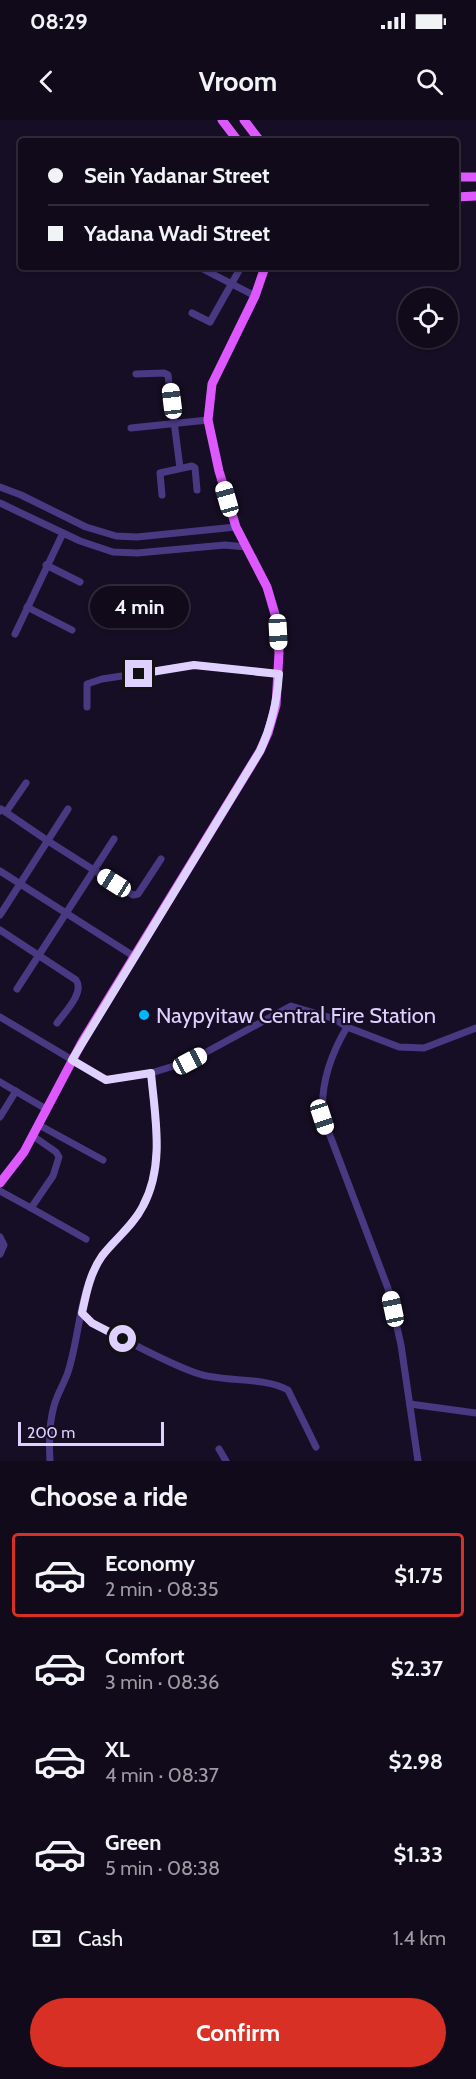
<!DOCTYPE html>
<html lang="en">
<head>
<meta charset="utf-8">
<style>
  body { margin:0; font-family:Cabin,sans-serif; background:#1e1828; color:#f1f3f6; height:100vh; display:flex; flex-direction:column; font-size:22px; white-space:nowrap }
  * { box-sizing:border-box; margin:0 }
  p { font-size:20px; color:#9c9aa3 }
  .icon { flex:none; width:33px; height:33px; fill:none; stroke:currentColor; stroke-width:2; stroke-linecap:round; stroke-linejoin:round }
  .map { position:relative; height:1341px; overflow:hidden }
  .sheet { display:flex; flex-direction:column; background:#100a1b; flex:1 }
  .sheet>* { flex:none }
  .hud { position:absolute; left:18px; top:18px; width:441px; height:132px; border-radius:6px; box-shadow:0 2px 4px #0004,0 0 0 2px #302b3a; display:grid; align-content:center; height:132px; padding:0 30px; background:#100a1b }
  .buttons { position:absolute; left:398px; top:168px; display:grid; gap:12px }
  .buttons a { display:grid; place-items:center; width:60px; height:60px; border-radius:50%; background:#100a1b; box-shadow:0 2px 4px #0004,0 0 0 2px #302b3a; font-size:30px }
  .scale { position:absolute; left:18px; bottom:15px; width:146px; box-sizing:border-box; padding-left:6px; border:3px solid #ded1ff; border-top:0; font-size:16px; line-height:21px; white-space:nowrap; color:#ded1ff; -webkit-text-stroke:4px #160e24; paint-order:stroke }
  .end { position:absolute; width:27px; height:27px; margin:-14px; border:8px solid #ded1ff; background:#111; box-shadow:0 0 0 3px #111 }
  .from { border-radius:50% }
  .bubble { position:absolute; height:42px; border-radius:21px; background:#100a1b; box-shadow:0 2px 4px #0004,0 0 0 2px #302b3a; font-size:20px; font-weight:700; line-height:42px; text-align:center }
  .car { position:absolute; width:18px; height:36px; margin:-18px -9px; border-radius:8px; box-shadow:0 0 4px 2px #0007; background:linear-gradient(#fff 24%,#345 0 40%,#fff 0 76%,#345 0 86%,#fff 0) }
  .hud b { display:flex; align-items:center; gap:21px; height:57px; font-size:22px }
  .hud b+b { border-top:2px solid #302b3a }
  .hud i { width:15px; height:15px; background:#f1f3f6 }
  ul { padding:0; list-style:none }
  li { display:flex; align-items:center; gap:18px; height:84px; margin:0 12px 9px; padding:0 18px; border:3px solid transparent; border-radius:6px }
  li div { flex:1 }
  li b { display:block; font-size:22px }
  li em { font-style:normal; font-weight:700 }
  li.current { border-color:#d93025 }
  li>.icon { width:54px; height:54px; stroke-width:1.5 }
  h2 { padding:0 30px; font-size:27px; line-height:72px }
  .pay { display:flex; align-items:center; gap:15px; height:66px; padding:0 30px; font-size:22px }
  .pay p { margin-inline-start:auto }
  .action { display:flex; gap:12px; margin-top:auto; padding:12px 30px }
  .action a { flex:1; height:69px; border-radius:36px; background:#d93025; color:#fff; font-size:24px; font-weight:700; line-height:69px; text-align:center }
  .status { display:flex; justify-content:space-between; align-items:center; height:42px; padding:0 30px; background:#100a1b; direction:ltr }
  .status svg { height:16px; fill:currentColor }
  header { display:flex; justify-content:space-between; align-items:center; height:78px; padding:0 30px; background:#100a1b; font-size:27px; font-weight:700 }
  .map>svg:first-child { display:block }
  .lines { fill:none; stroke-linecap:round; stroke-linejoin:round }
  .minor { stroke:#493983; stroke-width:7 }
  .major { stroke:#de58ff; stroke-width:9 }
  .route { stroke:#ded1ff; stroke-width:8 }
  .poi-dot { fill:#00b6fc; stroke:#160e24; stroke-width:2 }
  .labels { text-anchor:middle; stroke-width:4.5; stroke-linejoin:round; paint-order:stroke }
  .poi-label { font-size:22px; fill:#ded1ff; stroke:#160e24; text-anchor:start }
</style>
</head>
<body>
<div class="status"><b>08:29</b><svg viewBox="0 0 49 12"><path d="M0 12V9h3v3zM5 12V6h3v6zM10 12V3h3v9zM15 12V0h3v12zM26 1h20v11H26zM47 4h2v5h-2z"/></svg></div>
<header><svg class="icon" aria-label="back" viewBox="0 0 24 24"><path d="M15 5l-7 7 7 7"/></svg>Vroom<svg class="icon" aria-label="search" viewBox="0 0 24 24"><circle cx="10" cy="10" r="6"/><path d="M15 15l6 6"/></svg></header>
<div class="map">
<svg width="476" height="1341" viewBox="0 0 476 1341">
  <rect width="100%" height="100%" fill="#160e24"/>
  <g class="lines">
    <g class="minor">
      <path d="M199,147L255,176"/>
      <path d="M192,193L210,202L241,147"/>
      <path d="M136,254L164,253L168,255L180,348"/>
      <path d="M131,308L208,300"/>
      <path d="M0,367L21,375L86,407L116,416L137,417L236,407"/>
      <path d="M162,375L160,353L192,346L195,348L197,370"/>
      <path d="M0,383L80,421L113,432L137,433L225,425L246,427"/>
      <path d="M46,445L80,462"/>
      <path d="M27,487L72,510"/>
      <path d="M15,514L63,413"/>
      <path d="M87,587V564L102,559L194,545L279,554"/>
      <path d="M0,691L1,689L48,721L133,775L138,774L161,739"/>
      <path d="M6,692L26,663"/>
      <path d="M0,751L135,837"/>
      <path d="M0,795L68,689"/>
      <path d="M0,810L76,860C85,872 65,892 57,903"/>
      <path d="M17,869L114,719"/>
      <path d="M0,897L106,960L151,953L190,941L291,886L335,899L347,907L399,927L424,928L476,908"/>
      <path d="M347,907C331,934 320,965 323,997L389,1171L401,1225L418,1341"/>
      <path d="M0,962L46,989"/>
      <path d="M0,997L16,971"/>
      <path d="M39,1005L103,1040"/>
      <path d="M33,1016L56,1032L59,1037L53,1056L31,1088L86,1119"/>
      <path d="M0,1071L31,1088"/>
      <path d="M0,1117L4,1125L0,1134"/>
      <path d="M82,1193L92,1203L107,1211C136,1225 165,1242 196,1253C224,1263 262,1256 288,1270L316,1327"/>
      <path d="M410,1284L476,1293"/>
      <path d="M219,1329L226,1341"/>
      <path d="M50,1341C49,1324 49,1303 54,1286C57,1274 64,1264 68,1252C80,1215 79,1171 101,1138C116,1116 138,1102 148,1076C163,1036 154,994 151,953"/>
    </g>
    <g class="major">
      <path d="M222,0L238,21"/>
      <path d="M244,0L260,21"/>
      <path d="M456,57H476"/>
      <path d="M456,77L476,76"/>
      <path d="M0,1063L24,1032L82,922L260,631L268,613L276,585L279,533L277,501L267,467L236,407L219,351L208,300L212,264L255,176L265,147"/>
    </g>
  </g>
  <g class="lines">
    <path class="route" d="M123,1219L92,1203L82,1193C86,1174 90,1153 102,1136C115,1119 133,1106 143,1086C165,1045 155,997 151,953L106,960L72,940L260,631C272,605 277,582 279,554L194,545L139,554"/>
  </g>
  <circle class="poi-dot" cx="144" cy="895" r="6"/>
  <g class="labels">
    <g class="poi-label">
      <text x="156" y="903">Naypyitaw Central Fire Station</text>
    </g>
  </g>
</svg>
<div class="buttons">
<a><svg class="icon" aria-label="locate" viewBox="0 0 24 24"><circle cx="12" cy="12" r="6"/><path d="M12 2v4M12 18v4M2 12h4M18 12h4"/></svg></a>
</div>
<div class="scale">200 m</div>
<i class="end from" style="left:123px;top:1219px"></i>
<i class="end" style="left:139px;top:554px"></i>
<div class="bubble" style="left:90px;top:466px;width:99px">4 min</div>
<i class="car" style="left:172px;top:281px;rotate:353deg"></i>
<i class="car" style="left:227px;top:379px;rotate:344deg"></i>
<i class="car" style="left:278px;top:512px;rotate:177deg"></i>
<i class="car" style="left:114px;top:763px;rotate:302deg"></i>
<i class="car" style="left:190px;top:941px;rotate:62deg"></i>
<i class="car" style="left:322px;top:997px;rotate:162deg"></i>
<i class="car" style="left:393px;top:1189px;rotate:348deg"></i>
<div class="hud">
<b><i class="from"></i>Sein Yadanar Street</b>
<b><i></i>Yadana Wadi Street</b>
</div>
</div>
<section class="sheet">
<h2>Choose a ride</h2>
<ul>
<li class="current"><svg class="icon" aria-label="car" viewBox="0 0 24 24"><path d="M5 17H2v-5l4-1 3-4h7l3 4 3 1v5h-3M9 17h6M6 11h13"/><circle cx="7" cy="17" r="2"/><circle cx="17" cy="17" r="2"/></svg><div><b>Economy</b><p>2 min · 08:35</p></div><em>$1.75</em></li>
<li><svg class="icon" aria-label="car" viewBox="0 0 24 24"><path d="M5 17H2v-5l4-1 3-4h7l3 4 3 1v5h-3M9 17h6M6 11h13"/><circle cx="7" cy="17" r="2"/><circle cx="17" cy="17" r="2"/></svg><div><b>Comfort</b><p>3 min · 08:36</p></div><em>$2.37</em></li>
<li><svg class="icon" aria-label="car" viewBox="0 0 24 24"><path d="M5 17H2v-5l4-1 3-4h7l3 4 3 1v5h-3M9 17h6M6 11h13"/><circle cx="7" cy="17" r="2"/><circle cx="17" cy="17" r="2"/></svg><div><b>XL</b><p>4 min · 08:37</p></div><em>$2.98</em></li>
<li><svg class="icon" aria-label="car" viewBox="0 0 24 24"><path d="M5 17H2v-5l4-1 3-4h7l3 4 3 1v5h-3M9 17h6M6 11h13"/><circle cx="7" cy="17" r="2"/><circle cx="17" cy="17" r="2"/></svg><div><b>Green</b><p>5 min · 08:38</p></div><em>$1.33</em></li>
</ul>
<div class="pay"><svg class="icon" aria-label="cash" viewBox="0 0 24 24"><path d="M3 7h18v10H3z"/><circle cx="12" cy="12" r="2"/></svg>Cash<p>1.4 km</p></div>
<div class="action"><a>Confirm</a></div>
</section>
</body>
</html>
